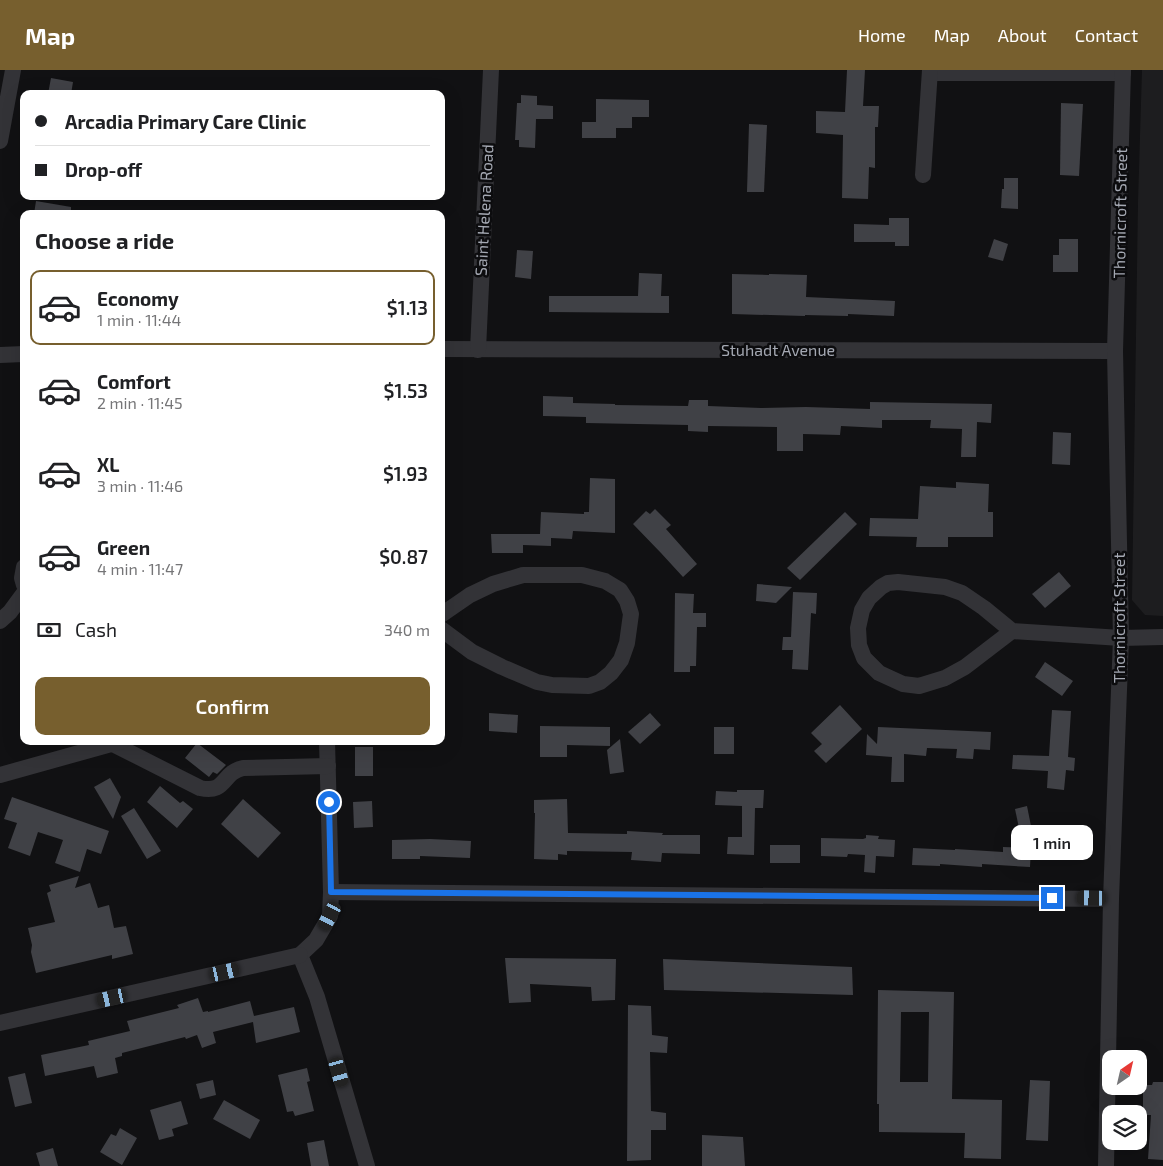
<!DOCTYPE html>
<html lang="en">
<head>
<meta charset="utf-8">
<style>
  body { margin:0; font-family:"Exo 2",sans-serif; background:#f2f2f2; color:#202124; height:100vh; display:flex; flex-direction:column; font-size:19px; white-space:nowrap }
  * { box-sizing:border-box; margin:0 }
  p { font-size:16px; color:#757577 }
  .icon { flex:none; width:28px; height:28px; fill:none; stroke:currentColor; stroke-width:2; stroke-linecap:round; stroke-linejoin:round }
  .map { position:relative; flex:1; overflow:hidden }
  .sheet { position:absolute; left:20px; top:140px; width:425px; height:535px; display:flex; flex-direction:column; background:#fff; border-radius:10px; box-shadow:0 5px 20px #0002 }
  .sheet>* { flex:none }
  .hud { position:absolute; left:20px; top:20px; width:425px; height:110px; border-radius:10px; box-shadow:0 5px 20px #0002; display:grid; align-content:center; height:110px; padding:0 15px; background:#fff }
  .needle { width:32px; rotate:34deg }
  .controls { position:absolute; left:1102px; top:980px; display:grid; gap:10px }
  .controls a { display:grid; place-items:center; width:45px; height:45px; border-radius:10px; background:#fff; box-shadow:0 5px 20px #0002; font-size:25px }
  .end { position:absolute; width:22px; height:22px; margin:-11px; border:6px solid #1a73e8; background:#fff; box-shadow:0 0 0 2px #fff }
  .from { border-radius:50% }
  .bubble { position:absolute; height:35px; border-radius:10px; background:#fff; box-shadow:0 5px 20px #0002; font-size:16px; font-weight:600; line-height:35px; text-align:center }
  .car { position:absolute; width:15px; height:30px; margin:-15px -8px; border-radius:6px; box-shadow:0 0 4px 1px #0007; background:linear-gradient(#222 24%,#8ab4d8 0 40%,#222 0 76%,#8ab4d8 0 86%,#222 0) }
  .hud b { display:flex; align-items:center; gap:18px; height:48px; font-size:19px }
  .hud b+b { border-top:1px solid #e0e0e0 }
  .hud i { width:12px; height:12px; background:#202124 }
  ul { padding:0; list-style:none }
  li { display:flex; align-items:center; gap:15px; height:75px; margin:0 10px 8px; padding:0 5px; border:2px solid transparent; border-radius:10px }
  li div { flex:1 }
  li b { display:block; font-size:19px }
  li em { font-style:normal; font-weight:600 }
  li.active { border-color:#775f2e }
  li>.icon { width:45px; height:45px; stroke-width:1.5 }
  h2 { padding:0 15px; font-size:22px; line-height:60px }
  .pay { display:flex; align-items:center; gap:12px; height:55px; padding:0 15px; font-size:19px }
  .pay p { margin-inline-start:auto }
  .action { display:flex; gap:10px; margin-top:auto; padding:10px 15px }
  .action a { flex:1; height:58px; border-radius:10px; background:#775f2e; color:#fff; font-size:20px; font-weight:600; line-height:58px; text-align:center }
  header { display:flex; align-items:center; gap:30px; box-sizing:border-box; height:70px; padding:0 25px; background:#775f2e; color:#fff }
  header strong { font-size:24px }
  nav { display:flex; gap:28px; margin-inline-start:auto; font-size:18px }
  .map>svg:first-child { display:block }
  .built { fill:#1d1d1f }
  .building { fill:#404146; fill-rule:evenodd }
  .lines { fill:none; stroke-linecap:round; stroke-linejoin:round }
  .street { stroke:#333337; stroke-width:16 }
  .route { stroke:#1a73e8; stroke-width:6 }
  .labels { text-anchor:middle; stroke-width:5; stroke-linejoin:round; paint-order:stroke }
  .street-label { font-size:16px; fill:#a4a8b2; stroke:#0c0c0e }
</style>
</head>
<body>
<header>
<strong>Map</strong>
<nav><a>Home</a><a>Map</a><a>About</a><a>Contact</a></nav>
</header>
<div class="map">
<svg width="1163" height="1096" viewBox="0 0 1163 1096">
  <rect width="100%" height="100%" fill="#111113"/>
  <path class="built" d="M1142,0H1163V546L1145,545L1132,530L1138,132Z"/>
  <g class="building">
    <path d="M847,0H865L863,36H879L878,57H875V98L869,97L868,129L842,128L843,65L816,63V41L845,42Z"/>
    <path d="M51,8L73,12L71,24H48Z"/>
    <path d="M521,25L537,26V35L553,36V49H536L535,78L519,77V70H515L517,33H521Z"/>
    <path d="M596,29L649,30V47H632V58H616V68H582V52H596Z"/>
    <path d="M1061,33L1083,34L1079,106L1060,105Z"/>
    <path d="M749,54L767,55L764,122H747Z"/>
    <path d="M1004,108H1018V139L1001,138L1002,119H1004Z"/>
    <path d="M36,131L71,137V144H34Z"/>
    <path d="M889,148H909V176H895V172H854V154L889,155Z"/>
    <path d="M994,169L1008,174L1003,191L988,187Z"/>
    <path d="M1059,169H1078V202H1053V185H1059Z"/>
    <path d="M517,180L533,181L531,209L515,207Z"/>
    <path d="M639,203L662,204L661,226H669V243L549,242V226H638Z"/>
    <path d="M732,204L769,205V204L807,205L806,227L895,231L894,246L848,244V246L805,245V246L732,244Z"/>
    <path d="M543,326L573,327V333L615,334V335L688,336L689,330H708V336L761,338L806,337L870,339V332L992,334L991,353L977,352L976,387H961L962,359L930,358L931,350H882V358L841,356L840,365L803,364V381H777V357L708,356V362L688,361V355L586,353V347L543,346Z"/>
    <path d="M1053,362L1071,363L1070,395L1052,394Z"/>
    <path d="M590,408L615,409V463L573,461L572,469L551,468V476L523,475V483H492L491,464H540L541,442L584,444V442H589Z"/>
    <path d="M956,412L989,414L988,442H993V467H948V477H916L917,467L869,466L870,448L918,449L920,416L956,418Z"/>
    <path d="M655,439L671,455L666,459L697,494L683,507L661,483L633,454L646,441L650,444Z"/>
    <path d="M845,442L857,454L800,510L787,498Z"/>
    <path d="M1059,502L1071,516L1045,538L1032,524Z"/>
    <path d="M757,514L792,517L776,533L756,531Z"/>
    <path d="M793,522L817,523L816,544L811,543L808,600L792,599L793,580H782L783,567H791Z"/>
    <path d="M675,523L694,524L693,543H706V557H697L696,596H690V602H674Z"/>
    <path d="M1045,592L1073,611L1062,626L1035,607Z"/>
    <path d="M840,635L862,659L826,693L814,681L822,674L811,663Z"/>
    <path d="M1052,640L1071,641L1068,687L1075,688L1074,701L1066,700L1064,720L1047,718L1048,701L1012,699L1013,685L1049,686Z"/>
    <path d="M489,643L518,645L517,663L489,661Z"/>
    <path d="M650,643L661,655L640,674L628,662Z"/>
    <path d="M540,656L610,657V676L567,675V687H540Z"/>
    <rect x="714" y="657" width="20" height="27"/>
    <path d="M878,657L991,662L990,680L974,679L973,689L956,688L957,679L927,678L926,686L904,684V712H891L892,687L866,685L867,664L877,674Z"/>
    <path d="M620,669L624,702L610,704L607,680Z"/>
    <path d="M197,673L226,695L217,704L213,702L209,707L185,688Z"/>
    <rect x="355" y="677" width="18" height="29"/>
    <path d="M110,708L121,727L113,749L94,717Z"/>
    <path d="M160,716L180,733L183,731L193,739L177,758L147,732Z"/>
    <path d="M737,720H764L763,738H755L754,785L727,784L728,767H742V736L715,735L716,721L737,722Z"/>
    <path d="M12,727L109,761L101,784L87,779L80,802L55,793L63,770L38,762L30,786L8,778L17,753L4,749Z"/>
    <path d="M243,729L281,763L258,788L221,754Z"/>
    <path d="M567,729L568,763L627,764V761L663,763L662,765H700V784L662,783L661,792L631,790L632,782L567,781V785L558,784V790L534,789L535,743H534V730Z"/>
    <path d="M372,731L373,757L354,758L353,732Z"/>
    <path d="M1027,736L1031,756L1019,758L1015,739Z"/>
    <path d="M134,738L161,781L147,789L121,746Z"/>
    <path d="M866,765L879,766L878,769L895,770L894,787L876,786L875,803L864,802L865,785L848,784L847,787L821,786V768L863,769L866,768Z"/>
    <path d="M430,769L471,771L470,788L420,786V789H392V770Z"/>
    <rect x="770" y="775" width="30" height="18"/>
    <path d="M1003,777L1031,778L1030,797L982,794V797L940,794V796L912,795L913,778L955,780V779L1003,782Z"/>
    <path d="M79,806L75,818L90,813L98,838L109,835L114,858L126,856L133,884L112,889V885L36,903L31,882L32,875L28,858L55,852L47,823L51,821L49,815Z"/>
    <path d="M505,888L616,889L615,930L592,931L591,917L530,914L531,932L509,933Z"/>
    <path d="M663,889L852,897L853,925L664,920Z"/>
    <path d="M878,920L954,922L952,1029L1002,1030L1001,1089L964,1088L965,1063L879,1062V1034H877ZM901,942H929L928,1012H900Z"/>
    <path d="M198,928L203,942L208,941V942L250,931L254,946L294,937L300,962L256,973L253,952L213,962L216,973L202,978L197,965L186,969L185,967L122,983V986L115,988L118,1003L97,1008L94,996L45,1006L41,985L89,975L88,971L130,961L127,951L179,938L177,935Z"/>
    <path d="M628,935L651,936L652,965L668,967L667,983L650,982L651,1041L666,1043V1060H651V1090L627,1091Z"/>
    <path d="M307,998L310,1011L307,1012L314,1041L295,1046L293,1041L287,1042L278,1005Z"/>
    <path d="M25,1003L32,1033L15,1037L8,1007Z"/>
    <path d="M213,1010L216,1025L200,1029L196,1014Z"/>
    <path d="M1030,1010L1050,1011L1048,1071L1026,1070Z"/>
    <path d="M1153,1012H1163V1090L1148,1089L1151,1045H1143V1015H1152Z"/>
    <path d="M224,1030L260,1050L250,1069L213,1049Z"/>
    <path d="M181,1031L188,1054L172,1059L174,1066L159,1070L150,1040Z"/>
    <path d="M120,1058L137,1068L122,1095L100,1082L111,1064L116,1066Z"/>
    <path d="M702,1065L743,1067L745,1096H702Z"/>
    <path d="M324,1070L329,1096H311L307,1073Z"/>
    <path d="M53,1078L58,1096H40L36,1083Z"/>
  </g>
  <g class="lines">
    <g class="street">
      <path d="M930,3H1123"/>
      <path d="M0,71L13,0"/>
      <path d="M923,105L930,0"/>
      <path d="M441,279L1115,281"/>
      <path d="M478,280L491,0"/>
      <path d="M0,285L24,284"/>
      <path d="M24,497L22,508L24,515"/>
      <path d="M441,545L470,525L493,514L523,505H582L605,511L620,520L627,531L631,544L627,573L621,590L611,603L600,612L589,616L552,615L537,612L502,597L472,582L441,559"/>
      <path d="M0,551L10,542L24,523"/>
      <path d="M1012,561L965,597L945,608L919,616L903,614L879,603L864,588L859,575L858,558L862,540L869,528L881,517L888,513L898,512L945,517L962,523L984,538L1012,561L1121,568L1163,567"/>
      <path d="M327,671L331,822L330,846L316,870L300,885L317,927L367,1096"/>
      <path d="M113,674L200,718C227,724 221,703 243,698L328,696"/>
      <path d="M0,705L122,671"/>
      <path d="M331,822L1111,829"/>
      <path d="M0,953L300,885"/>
      <path d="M1106,1096L1111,829L1121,568L1115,281L1123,0"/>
    </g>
  </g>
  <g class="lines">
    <path class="route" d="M329,732L331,822L1052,828"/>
  </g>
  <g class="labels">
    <g class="street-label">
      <text transform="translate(484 140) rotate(-87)" y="6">Saint Helena Road</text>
      <text transform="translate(1120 143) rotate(-89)" y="6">Thornicroft Street</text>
      <text x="778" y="286">Stuhadt Avenue</text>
      <text transform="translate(1119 548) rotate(-90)" y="6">Thornicroft Street</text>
    </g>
  </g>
</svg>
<div class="controls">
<a><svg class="needle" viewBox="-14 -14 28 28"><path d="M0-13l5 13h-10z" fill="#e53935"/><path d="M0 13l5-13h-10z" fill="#757577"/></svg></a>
<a><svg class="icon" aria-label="layers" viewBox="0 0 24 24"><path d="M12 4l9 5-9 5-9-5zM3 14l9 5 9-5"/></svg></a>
</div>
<i class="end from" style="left:329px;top:732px"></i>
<i class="end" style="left:1052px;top:828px"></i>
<div class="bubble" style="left:1011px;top:755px;width:82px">1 min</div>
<i class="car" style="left:1092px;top:828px;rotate:271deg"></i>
<i class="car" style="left:330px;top:846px;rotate:208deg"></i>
<i class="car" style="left:225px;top:902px;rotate:77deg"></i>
<i class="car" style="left:112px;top:928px;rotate:257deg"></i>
<i class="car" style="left:339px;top:1002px;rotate:164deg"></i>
<div class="hud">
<b><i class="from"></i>Arcadia Primary Care Clinic</b>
<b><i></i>Drop-off</b>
</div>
<section class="sheet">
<h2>Choose a ride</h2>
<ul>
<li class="active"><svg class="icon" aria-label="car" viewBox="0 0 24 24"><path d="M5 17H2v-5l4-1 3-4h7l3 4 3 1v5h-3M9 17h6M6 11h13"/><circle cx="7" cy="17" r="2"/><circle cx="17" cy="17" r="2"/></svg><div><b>Economy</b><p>1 min · 11:44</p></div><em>$1.13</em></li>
<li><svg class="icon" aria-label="car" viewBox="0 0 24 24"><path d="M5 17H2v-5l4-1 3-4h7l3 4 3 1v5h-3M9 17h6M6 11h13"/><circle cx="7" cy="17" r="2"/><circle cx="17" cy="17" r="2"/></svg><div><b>Comfort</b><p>2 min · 11:45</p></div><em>$1.53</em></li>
<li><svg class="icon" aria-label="car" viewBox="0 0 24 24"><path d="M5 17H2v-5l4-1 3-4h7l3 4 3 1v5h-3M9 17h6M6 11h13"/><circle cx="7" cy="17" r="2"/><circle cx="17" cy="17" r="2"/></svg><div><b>XL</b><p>3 min · 11:46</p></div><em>$1.93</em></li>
<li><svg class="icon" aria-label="car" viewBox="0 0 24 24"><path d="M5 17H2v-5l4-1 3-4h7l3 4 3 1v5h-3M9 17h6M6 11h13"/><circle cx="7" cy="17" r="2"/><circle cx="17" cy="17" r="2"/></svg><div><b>Green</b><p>4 min · 11:47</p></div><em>$0.87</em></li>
</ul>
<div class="pay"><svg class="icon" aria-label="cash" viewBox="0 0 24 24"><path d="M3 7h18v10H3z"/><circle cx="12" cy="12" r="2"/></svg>Cash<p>340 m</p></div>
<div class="action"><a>Confirm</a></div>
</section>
</div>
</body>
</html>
